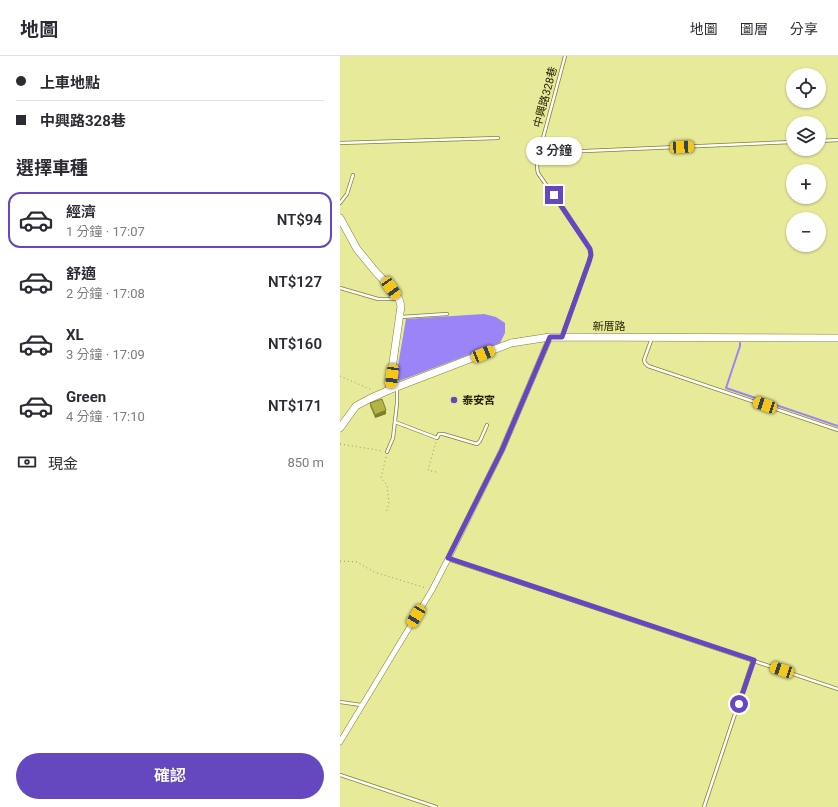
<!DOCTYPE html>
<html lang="zh-TW">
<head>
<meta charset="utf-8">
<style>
  body { margin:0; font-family:Roboto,"Noto Sans TC",sans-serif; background:#f2f2f3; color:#2b2b33; height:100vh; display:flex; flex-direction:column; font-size:15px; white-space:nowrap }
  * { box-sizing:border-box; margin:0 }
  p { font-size:13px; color:#7c7c81 }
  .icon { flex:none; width:22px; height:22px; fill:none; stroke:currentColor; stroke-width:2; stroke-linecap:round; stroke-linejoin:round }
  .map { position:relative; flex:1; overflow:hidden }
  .drawer { display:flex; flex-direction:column; background:#fff; width:340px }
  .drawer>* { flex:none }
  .banner { display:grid; align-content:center; height:88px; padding:0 16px; background:#fff }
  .buttons { position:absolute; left:446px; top:12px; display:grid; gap:8px }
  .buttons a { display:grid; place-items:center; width:40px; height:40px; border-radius:50%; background:#fff; box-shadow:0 1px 3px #0004; font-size:20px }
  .end { position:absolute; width:18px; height:18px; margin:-9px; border:5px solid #6547bf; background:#fff; box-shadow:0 0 0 2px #fff }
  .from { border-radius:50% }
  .bubble { position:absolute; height:28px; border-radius:14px; background:#fff; box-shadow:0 1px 3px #0004; font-size:13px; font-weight:600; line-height:28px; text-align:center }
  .car { position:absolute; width:12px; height:24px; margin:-12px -6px; border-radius:5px; box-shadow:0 0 3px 1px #0007; background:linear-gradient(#f5c518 24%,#345 0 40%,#f5c518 0 76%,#345 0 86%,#f5c518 0) }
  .banner b { display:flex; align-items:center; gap:14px; height:38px; font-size:15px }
  .banner b+b { border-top:1px solid #e1e1e2 }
  .banner i { width:10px; height:10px; background:#2b2b33 }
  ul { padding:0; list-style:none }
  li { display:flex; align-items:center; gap:12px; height:56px; margin:0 8px 6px; padding:0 8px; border:2px solid transparent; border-radius:12px }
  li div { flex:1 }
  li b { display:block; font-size:15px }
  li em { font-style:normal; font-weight:600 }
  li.active { border-color:#6547bf }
  li>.icon { width:36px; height:36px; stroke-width:1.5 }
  h2 { padding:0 16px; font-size:18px; line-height:48px }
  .pay { display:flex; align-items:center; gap:10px; height:44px; padding:0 16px; font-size:15px }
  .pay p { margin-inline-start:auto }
  .primary-button { display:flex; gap:8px; margin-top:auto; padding:8px 16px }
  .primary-button a { flex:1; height:46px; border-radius:24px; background:#6547bf; color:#fff; font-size:16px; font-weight:600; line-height:46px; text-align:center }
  header { display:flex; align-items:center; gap:24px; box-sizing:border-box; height:56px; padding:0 20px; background:#fff; border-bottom:1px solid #e1e1e2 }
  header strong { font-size:19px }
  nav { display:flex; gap:22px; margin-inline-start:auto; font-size:14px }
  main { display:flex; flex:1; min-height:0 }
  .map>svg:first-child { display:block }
  .water { fill:#9a84f8 }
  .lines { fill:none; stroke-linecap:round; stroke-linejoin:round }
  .stream { stroke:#9a84f8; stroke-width:2 }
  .lane-casing { stroke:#808131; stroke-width:4 }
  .street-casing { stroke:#808131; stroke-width:6 }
  .secondary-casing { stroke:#808131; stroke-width:8 }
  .path { stroke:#97995c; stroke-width:1; stroke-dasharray:1 3; stroke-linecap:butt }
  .lane { stroke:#fff; stroke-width:2.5 }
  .street { stroke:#fff; stroke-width:5 }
  .secondary { stroke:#fff; stroke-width:7 }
  .wall { fill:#999b3b }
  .shaded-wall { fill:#7d7e30 }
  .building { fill:#b2b445; stroke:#7d7e30 }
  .route { stroke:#6547bf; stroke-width:5 }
  .poi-dot { fill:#6547bf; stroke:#e7ea99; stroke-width:1.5 }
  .labels { text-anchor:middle; stroke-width:3.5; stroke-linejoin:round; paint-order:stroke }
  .street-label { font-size:11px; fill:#1f1f00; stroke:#e7ea99 }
  .poi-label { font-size:11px; font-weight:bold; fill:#1f1f00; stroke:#e7ea99; text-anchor:start }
</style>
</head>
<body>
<header>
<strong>地圖</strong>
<nav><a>地圖</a><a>圖層</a><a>分享</a></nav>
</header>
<main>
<section class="drawer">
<div class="banner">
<b><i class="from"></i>上車地點</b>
<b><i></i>中興路328巷</b>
</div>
<h2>選擇車種</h2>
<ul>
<li class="active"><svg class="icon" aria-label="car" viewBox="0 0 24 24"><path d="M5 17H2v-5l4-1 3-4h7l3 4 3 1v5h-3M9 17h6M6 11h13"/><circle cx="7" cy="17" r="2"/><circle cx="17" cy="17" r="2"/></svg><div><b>經濟</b><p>1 分鐘 · 17:07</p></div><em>NT$94</em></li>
<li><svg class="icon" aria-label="car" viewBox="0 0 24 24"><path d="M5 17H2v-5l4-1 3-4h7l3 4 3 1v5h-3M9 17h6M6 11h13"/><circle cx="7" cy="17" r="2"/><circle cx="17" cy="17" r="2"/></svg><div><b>舒適</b><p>2 分鐘 · 17:08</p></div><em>NT$127</em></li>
<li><svg class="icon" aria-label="car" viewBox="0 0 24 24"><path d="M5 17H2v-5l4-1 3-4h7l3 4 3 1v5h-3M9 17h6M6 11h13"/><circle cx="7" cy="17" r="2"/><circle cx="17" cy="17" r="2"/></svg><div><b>XL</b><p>3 分鐘 · 17:09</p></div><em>NT$160</em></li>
<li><svg class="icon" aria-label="car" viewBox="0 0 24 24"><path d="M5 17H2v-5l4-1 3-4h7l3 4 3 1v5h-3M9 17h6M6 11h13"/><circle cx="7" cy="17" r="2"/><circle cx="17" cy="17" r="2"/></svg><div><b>Green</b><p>4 分鐘 · 17:10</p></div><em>NT$171</em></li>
</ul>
<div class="pay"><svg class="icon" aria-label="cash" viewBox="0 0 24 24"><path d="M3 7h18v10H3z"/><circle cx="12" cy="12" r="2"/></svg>現金<p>850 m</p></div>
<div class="primary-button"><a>確認</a></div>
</section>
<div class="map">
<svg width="498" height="751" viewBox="0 0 498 751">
  <rect width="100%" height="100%" fill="#e7ea99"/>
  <path class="water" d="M144,258L156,261L165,267V277L160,287L59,325L56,321L66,263Z"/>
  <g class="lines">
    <path class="stream" d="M400,287V290L386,332L498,370"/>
    <defs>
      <g id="lane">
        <path d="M479,85L498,84"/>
        <path d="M0,87L158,82"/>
        <path d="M199,97L453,86"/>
        <path d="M0,147L7,138L13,119"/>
        <path d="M0,232L38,243H56"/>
        <path d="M61,261L107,258"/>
        <path d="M222,280L251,199L250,193L198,117C196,110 197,104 199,97L224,4L225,0"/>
        <path d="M312,282L304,304L305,307L308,310L498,374"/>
        <path d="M55,366L97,382L99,378H103L137,388L140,385L147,369"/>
        <path d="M47,396L53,382L57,347V332"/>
        <path d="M108,503L498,633"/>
        <path d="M0,646L21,649"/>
        <path d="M0,719L96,751"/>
        <path d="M364,751L413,604"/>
      </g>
      <path id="street" d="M0,686L92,534L108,503L162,394L210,281"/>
      <g id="secondary">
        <path d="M0,162L17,193L35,215L51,232L59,243L61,250L49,334L29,343L16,350L0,372"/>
        <path d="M49,334L171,287L210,281L498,282"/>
      </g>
    </defs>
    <use href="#lane" class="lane-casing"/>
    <use href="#street" class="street-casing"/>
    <use href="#secondary" class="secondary-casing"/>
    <g class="path">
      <path d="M0,320L32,334"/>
      <path d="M0,388L43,395"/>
      <path d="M46,401L41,422L47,429L49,447L46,457"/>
      <path d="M96,416L88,414L96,386"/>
      <path d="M0,505L17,506L34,516L86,532"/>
    </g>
    <use href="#lane" class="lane"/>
    <use href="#street" class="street"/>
    <use href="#secondary" class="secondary"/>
  </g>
  <path class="wall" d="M30,347L46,358L35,362L30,350Z"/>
  <path class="shaded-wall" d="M46,354V358L35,362V359Z"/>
  <path class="building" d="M42,343L46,354L35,359L30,347Z"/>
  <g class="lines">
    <path class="route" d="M214,139L250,193L251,199L249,206L222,281H210L162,394L108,502L414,604L399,648"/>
  </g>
  <circle class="poi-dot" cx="114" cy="344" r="4"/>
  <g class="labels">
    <g class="street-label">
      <text transform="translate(205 41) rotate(-75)" y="4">中興路328巷</text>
      <text x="269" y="274">新厝路</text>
    </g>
    <g class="poi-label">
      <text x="122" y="348">泰安宮</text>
    </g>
  </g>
</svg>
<div class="buttons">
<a><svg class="icon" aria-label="locate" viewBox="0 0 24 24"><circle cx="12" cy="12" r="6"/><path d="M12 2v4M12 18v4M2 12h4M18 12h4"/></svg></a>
<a><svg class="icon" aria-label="layers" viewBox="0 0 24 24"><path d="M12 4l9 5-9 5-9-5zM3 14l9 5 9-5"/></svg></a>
<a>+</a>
<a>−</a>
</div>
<i class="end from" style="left:399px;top:648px"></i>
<i class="end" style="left:214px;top:139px"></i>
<div class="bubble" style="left:186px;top:81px;width:56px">3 分鐘</div>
<i class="car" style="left:342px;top:91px;rotate:87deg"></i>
<i class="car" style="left:51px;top:232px;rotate:145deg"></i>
<i class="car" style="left:143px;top:298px;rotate:68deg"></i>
<i class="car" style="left:52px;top:320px;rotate:188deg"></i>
<i class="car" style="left:425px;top:349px;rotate:289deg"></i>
<i class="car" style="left:76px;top:560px;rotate:211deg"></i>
<i class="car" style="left:442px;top:614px;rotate:288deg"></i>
</div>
</main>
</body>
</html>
